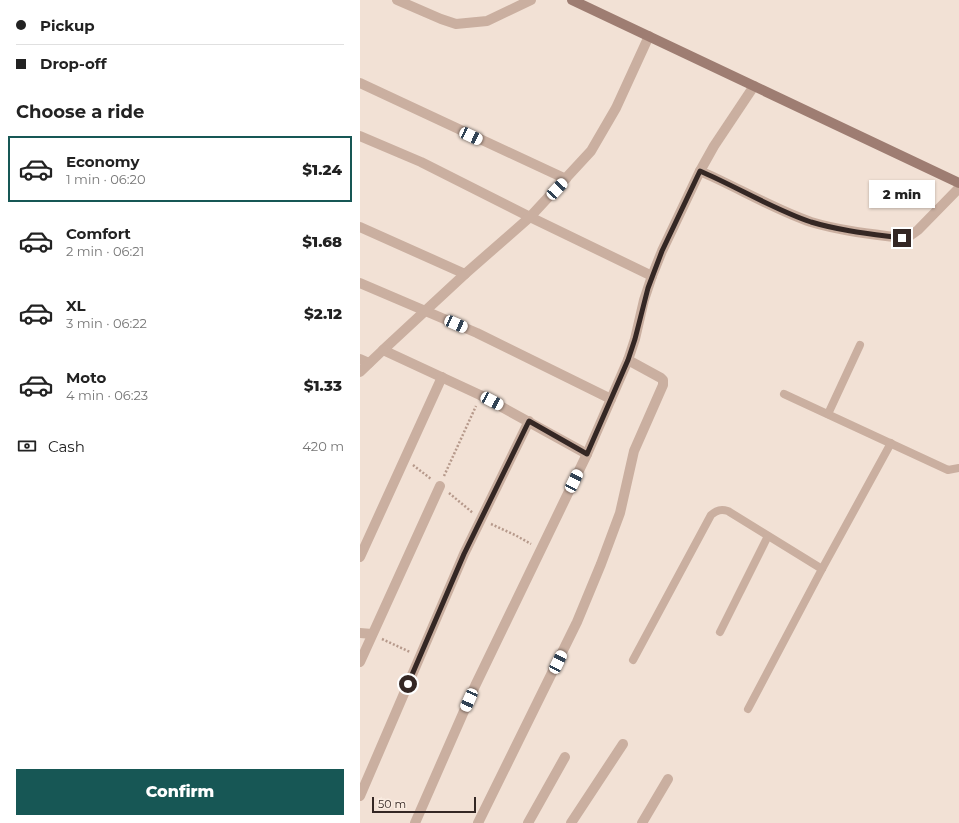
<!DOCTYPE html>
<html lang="en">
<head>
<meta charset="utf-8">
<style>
  body { margin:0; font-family:Montserrat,sans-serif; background:#f6f6f6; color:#222; height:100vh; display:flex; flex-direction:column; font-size:15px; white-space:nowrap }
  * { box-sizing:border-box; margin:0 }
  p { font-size:13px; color:#767676 }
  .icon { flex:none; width:22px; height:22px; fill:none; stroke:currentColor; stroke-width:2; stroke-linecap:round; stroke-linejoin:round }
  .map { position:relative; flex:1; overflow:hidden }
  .sheet { display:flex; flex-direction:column; background:#fff; width:360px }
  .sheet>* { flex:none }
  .guide { display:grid; align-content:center; height:88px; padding:0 16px; background:#fff }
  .scale { position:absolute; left:12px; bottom:10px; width:104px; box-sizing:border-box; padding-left:4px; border:2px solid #342724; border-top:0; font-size:11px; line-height:14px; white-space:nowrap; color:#342724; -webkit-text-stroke:3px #faece1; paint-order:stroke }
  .end { position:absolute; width:18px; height:18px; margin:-9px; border:5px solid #342724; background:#fff; box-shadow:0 0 0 2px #fff }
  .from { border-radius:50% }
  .bubble { position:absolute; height:28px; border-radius:0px; background:#fff; box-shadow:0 1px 3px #0004; font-size:13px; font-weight:800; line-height:28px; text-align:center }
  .car { position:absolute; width:12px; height:24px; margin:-12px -6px; border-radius:5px; box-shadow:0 0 3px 1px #0007; background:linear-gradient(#fff 24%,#345 0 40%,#fff 0 76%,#345 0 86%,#fff 0) }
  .guide b { display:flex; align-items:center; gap:14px; height:38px; font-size:15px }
  .guide b+b { border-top:1px solid #e0e0e0 }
  .guide i { width:10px; height:10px; background:#222 }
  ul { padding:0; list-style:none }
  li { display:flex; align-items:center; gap:12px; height:66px; margin:0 8px 6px; padding:0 8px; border:2px solid transparent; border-radius:0px }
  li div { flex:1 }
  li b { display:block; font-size:15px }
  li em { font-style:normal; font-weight:800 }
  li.active { border-color:#175755 }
  li>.icon { width:36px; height:36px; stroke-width:1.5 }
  h2 { padding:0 16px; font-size:18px; line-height:48px }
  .pay { display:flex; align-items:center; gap:10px; height:44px; padding:0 16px; font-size:15px }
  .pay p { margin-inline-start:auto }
  .primary-button { display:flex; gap:8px; margin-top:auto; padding:8px 16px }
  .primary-button a { flex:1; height:46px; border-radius:0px; background:#175755; color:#fff; font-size:16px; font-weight:800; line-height:46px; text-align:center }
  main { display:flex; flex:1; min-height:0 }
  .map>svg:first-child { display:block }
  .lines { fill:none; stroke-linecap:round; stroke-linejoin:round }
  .path { stroke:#b6998b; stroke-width:2.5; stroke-dasharray:2 2; stroke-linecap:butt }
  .lane { stroke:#caafa0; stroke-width:8 }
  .street { stroke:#caafa0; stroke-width:10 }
  .secondary { stroke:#9e7d72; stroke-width:10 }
  .route { stroke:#342724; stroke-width:5 }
</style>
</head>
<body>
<main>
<section class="sheet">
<div class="guide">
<b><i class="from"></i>Pickup</b>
<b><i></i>Drop-off</b>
</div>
<h2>Choose a ride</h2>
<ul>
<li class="active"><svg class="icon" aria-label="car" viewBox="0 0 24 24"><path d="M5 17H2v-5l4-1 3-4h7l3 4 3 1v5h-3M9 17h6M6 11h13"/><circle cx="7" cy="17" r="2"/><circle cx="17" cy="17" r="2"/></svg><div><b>Economy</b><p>1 min · 06:20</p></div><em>$1.24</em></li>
<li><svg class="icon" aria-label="car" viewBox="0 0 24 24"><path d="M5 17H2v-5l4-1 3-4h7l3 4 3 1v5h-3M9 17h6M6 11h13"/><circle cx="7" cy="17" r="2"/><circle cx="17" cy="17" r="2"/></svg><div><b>Comfort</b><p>2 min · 06:21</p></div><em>$1.68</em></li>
<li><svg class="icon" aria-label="car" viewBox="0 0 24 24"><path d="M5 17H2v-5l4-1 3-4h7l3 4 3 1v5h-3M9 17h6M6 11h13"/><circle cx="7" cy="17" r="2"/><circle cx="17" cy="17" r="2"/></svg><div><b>XL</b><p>3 min · 06:22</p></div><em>$2.12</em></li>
<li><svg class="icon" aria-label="car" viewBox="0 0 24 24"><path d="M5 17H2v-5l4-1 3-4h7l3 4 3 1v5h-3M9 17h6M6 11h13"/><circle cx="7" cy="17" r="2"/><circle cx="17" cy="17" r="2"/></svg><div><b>Moto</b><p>4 min · 06:23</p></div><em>$1.33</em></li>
</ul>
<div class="pay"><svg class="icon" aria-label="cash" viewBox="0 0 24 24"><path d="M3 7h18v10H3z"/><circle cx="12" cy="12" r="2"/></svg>Cash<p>420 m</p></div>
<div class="primary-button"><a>Confirm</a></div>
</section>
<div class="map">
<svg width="599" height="823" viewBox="0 0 599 823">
  <rect width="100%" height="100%" fill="#f2e1d5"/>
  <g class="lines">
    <g class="path">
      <path d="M53,465L71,479"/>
      <path d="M84,476L116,406"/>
      <path d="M89,493L113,513"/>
      <path d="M131,524L155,535L171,544"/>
      <path d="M22,639L50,652"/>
    </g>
    <g class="lane">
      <path d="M424,394L588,470L599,468"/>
      <path d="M468,414L500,345"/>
      <path d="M360,632L408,536"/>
      <path d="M273,660L351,515C357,510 361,509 368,511L462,569"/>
      <path d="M388,709L462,569L531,443"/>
    </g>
    <g class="street">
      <path d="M37,0L81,19L96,24L127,21L171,0"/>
      <path d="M0,83L206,179"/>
      <path d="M394,86L354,146L340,171C377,187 413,209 451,222C481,231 512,234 542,238L551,235L558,230L599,188"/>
      <path d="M0,136L61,162L170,217L292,276"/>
      <path d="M0,227L105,274L170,217L231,151L256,108L289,36"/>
      <path d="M105,274L23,350L120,395L227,454"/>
      <path d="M0,283L117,333L251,399"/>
      <path d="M0,359L9,363"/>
      <path d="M0,372L23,350"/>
      <path d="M0,557L82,377"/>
      <path d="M0,633L12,634"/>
      <path d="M0,662L80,486"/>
      <path d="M0,796L104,554L169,421"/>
      <path d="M55,823L115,686L227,454L251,399L268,360L275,339L284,300L292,276L302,251L340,171"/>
      <path d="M118,823L217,622L241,564L260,513L274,451L303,385V380L301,378L268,360"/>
      <path d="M168,823L205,757"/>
      <path d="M211,823L263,744"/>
      <path d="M282,823L308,779"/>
    </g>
    <path class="secondary" d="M212,0L599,183"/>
  </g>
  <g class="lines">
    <path class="route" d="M48,684L104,554L169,421L227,454L268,360L275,339L288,288L302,251L340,171C377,187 413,209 451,222C481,231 512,234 542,238"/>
  </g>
</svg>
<div class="scale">50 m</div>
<i class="end from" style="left:48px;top:684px"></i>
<i class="end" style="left:542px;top:238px"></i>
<div class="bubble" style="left:509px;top:180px;width:66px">2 min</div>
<i class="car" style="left:111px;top:136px;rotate:115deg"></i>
<i class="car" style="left:197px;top:189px;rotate:43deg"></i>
<i class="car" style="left:96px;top:324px;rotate:114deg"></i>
<i class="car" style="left:132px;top:401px;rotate:118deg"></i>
<i class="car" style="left:214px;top:481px;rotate:26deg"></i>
<i class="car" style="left:198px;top:662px;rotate:26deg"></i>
<i class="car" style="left:109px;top:700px;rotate:204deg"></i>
</div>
</main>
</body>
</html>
